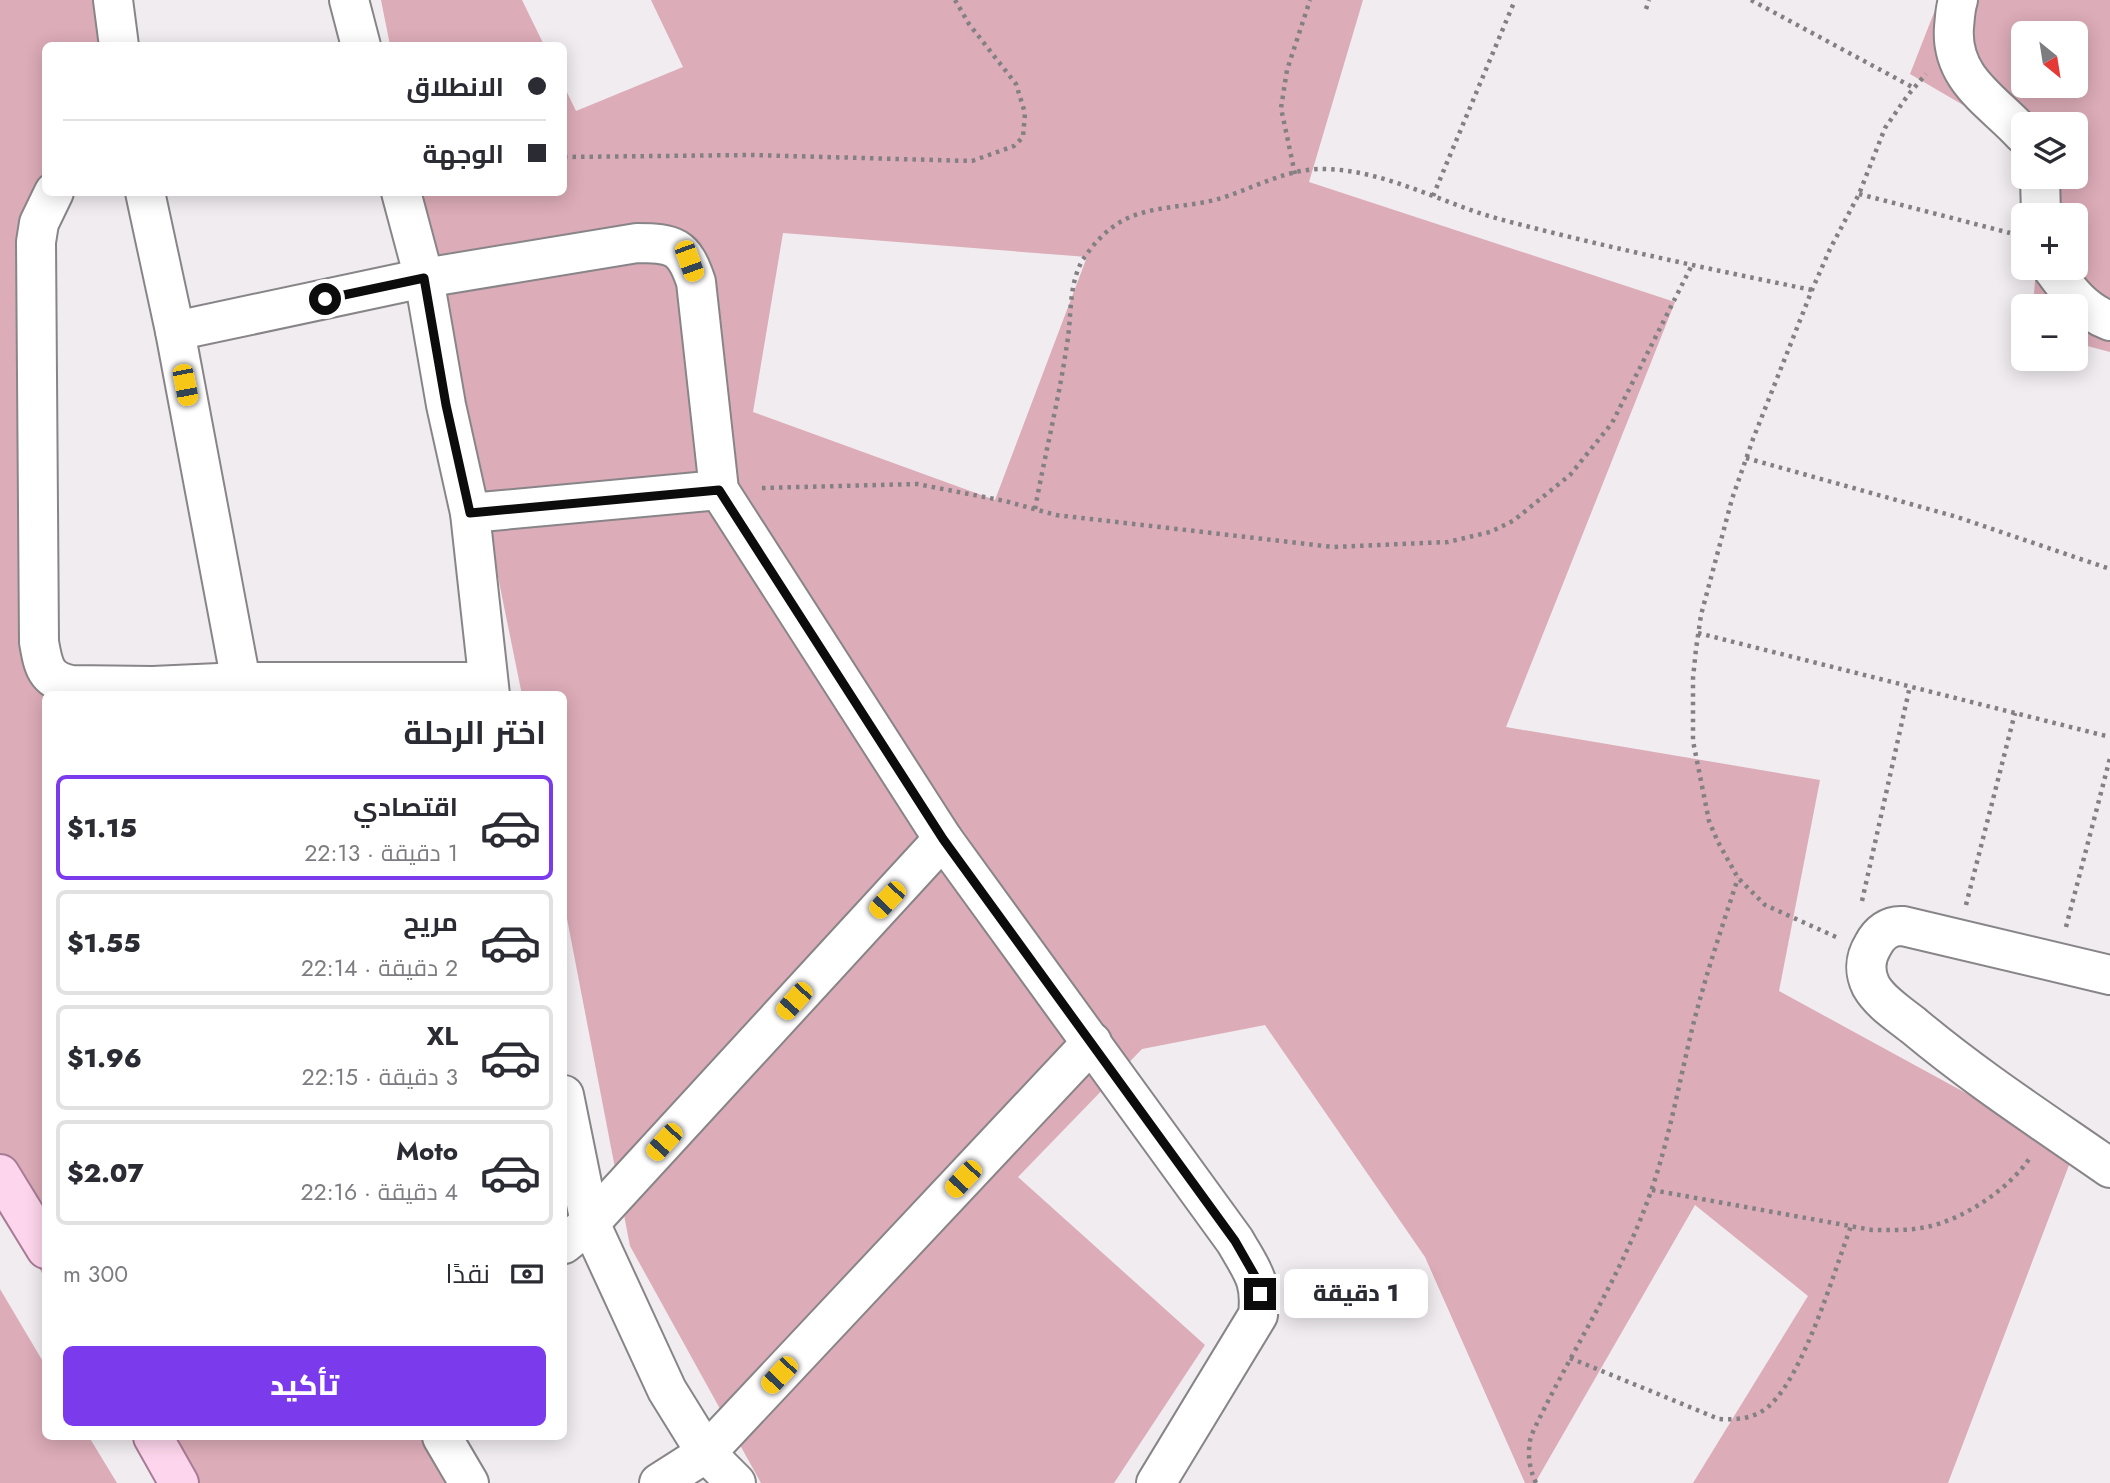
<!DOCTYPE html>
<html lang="ar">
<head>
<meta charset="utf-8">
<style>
  body { margin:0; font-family:Jost,Cairo,sans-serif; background:#f7f7f7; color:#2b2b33; direction:rtl; height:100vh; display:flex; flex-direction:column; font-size:26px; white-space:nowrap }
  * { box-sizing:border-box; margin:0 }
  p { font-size:23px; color:#7c7c81 }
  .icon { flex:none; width:38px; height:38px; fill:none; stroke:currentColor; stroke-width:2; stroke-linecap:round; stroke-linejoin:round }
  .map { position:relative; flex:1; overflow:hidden; direction:ltr }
  .details { position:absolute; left:42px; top:691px; width:525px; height:749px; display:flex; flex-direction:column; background:#fff; border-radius:10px; box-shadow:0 4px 18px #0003; direction:rtl }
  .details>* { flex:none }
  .hud { position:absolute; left:42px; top:42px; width:525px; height:154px; border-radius:10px; box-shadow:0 4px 18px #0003; direction:rtl; display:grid; align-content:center; height:154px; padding:0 21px; background:#fff }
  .needle { width:46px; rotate:150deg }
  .fabs { position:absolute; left:2011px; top:21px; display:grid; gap:14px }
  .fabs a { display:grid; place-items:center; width:77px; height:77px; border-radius:10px; background:#fff; box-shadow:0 4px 18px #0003; font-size:35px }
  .end { position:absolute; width:32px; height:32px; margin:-16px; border:9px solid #0d0c0d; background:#fff; box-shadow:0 0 0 4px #fff }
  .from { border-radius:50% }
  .bubble { position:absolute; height:49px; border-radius:10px; background:#fff; box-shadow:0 4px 18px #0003; font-size:23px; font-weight:800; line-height:49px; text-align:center; direction:rtl }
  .car { position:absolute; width:21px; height:42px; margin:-21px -10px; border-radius:9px; box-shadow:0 0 5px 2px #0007; background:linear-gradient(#f5c518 24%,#345 0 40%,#f5c518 0 76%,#345 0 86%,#f5c518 0) }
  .hud b { display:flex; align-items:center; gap:24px; height:66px; font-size:26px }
  .hud b+b { border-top:2px solid #e1e1e2 }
  .hud i { width:18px; height:18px; background:#2b2b33 }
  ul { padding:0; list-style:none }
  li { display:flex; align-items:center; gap:21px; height:105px; margin:0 14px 10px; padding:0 7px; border:4px solid #e1e1e2; border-radius:10px }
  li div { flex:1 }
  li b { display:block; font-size:26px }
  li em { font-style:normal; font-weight:800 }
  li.selected { border-color:#7c3aed }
  li>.icon { width:63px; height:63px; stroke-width:1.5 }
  h2 { padding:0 21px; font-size:32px; line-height:84px }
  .pay { display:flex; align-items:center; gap:18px; height:77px; padding:0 21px; font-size:26px }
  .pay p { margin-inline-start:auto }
  .action { display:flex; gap:14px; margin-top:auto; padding:14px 21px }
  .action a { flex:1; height:80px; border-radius:10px; background:#7c3aed; color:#fff; font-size:28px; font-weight:800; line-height:80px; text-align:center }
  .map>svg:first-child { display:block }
  .green { fill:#dcacb8; fill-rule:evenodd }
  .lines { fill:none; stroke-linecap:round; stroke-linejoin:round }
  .minor-casing { stroke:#888589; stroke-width:42 }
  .major-casing { stroke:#a87c96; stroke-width:42 }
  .path { stroke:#838083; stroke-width:4.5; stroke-dasharray:3.5 5; stroke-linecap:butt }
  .minor { stroke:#fff; stroke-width:38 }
  .major { stroke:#fdd5ec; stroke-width:38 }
  .route { stroke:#0d0c0d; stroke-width:9 }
</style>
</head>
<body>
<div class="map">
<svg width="2110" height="1483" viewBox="0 0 2110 1483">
  <rect width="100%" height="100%" fill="#f0ecf0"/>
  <g class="green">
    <path d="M0,0H120L122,45L46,46L45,1278L0,1203Z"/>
    <path d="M381,0H522L544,45H390Z"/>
    <path d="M651,0H1363L1309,182L1675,302L1506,727L1820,780L1779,991L2074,1152L1948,1483H1693L1808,1296L1695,1205L1535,1483H1525L1425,1257L1265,1025L1142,1049L1018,1177L1205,1345L1114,1483H761L630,1246L564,903V695H522L420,193L564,192V86L576,111L683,67ZM783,233L1087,257L995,500L753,412Z"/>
    <path d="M1939,0H2110V352L2076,343V306H2033L2036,268H2076V215H2041L2045,177H2076V124H2023V140L1910,74ZM2023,33H2076V86H2023Z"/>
    <path d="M0,1289L45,1365L46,1437H89L117,1483H0Z"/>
    <path d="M142,1437H445L471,1483H171Z"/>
  </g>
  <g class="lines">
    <defs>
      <g id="minor">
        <path d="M113,0L119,46"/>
        <path d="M349,0L361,46"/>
        <path d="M1958,0C1955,9 1955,18 1954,27C1950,79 1993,101 2023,134"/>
        <path d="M2040,177L2041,215"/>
        <path d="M54,192L39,223L36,242L39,642C43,665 45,680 71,685L153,686L241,682H488"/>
        <path d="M145,192L175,331L241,682"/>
        <path d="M401,192L424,278L446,405L470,513L490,695"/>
        <path d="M2052,268C2068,290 2083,311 2110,321"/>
        <path d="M175,331L424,278L637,243C674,243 684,246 696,282L719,490L943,839L1235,1241C1252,1271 1262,1280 1258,1315L1156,1483"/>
        <path d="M470,513L719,490"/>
        <path d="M2110,975L1903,926C1889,925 1879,933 1873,945C1865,958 1864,972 1871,986C1880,1002 1899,1014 1914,1026C1976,1078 2044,1122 2110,1168"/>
        <path d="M564,1095L590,1223L667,1390L706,1453L736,1483"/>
        <path d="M564,1244L590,1223L943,839"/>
        <path d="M442,1437L469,1483"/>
        <path d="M659,1483L706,1453L1092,1042"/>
      </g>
      <g id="major">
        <path d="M0,1174L46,1249"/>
        <path d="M153,1437L179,1483"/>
      </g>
    </defs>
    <use href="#minor" class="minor-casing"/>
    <use href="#major" class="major-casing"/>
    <g class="path">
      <path d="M1751,0L1914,88"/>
      <path d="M1646,9L1649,0"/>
      <path d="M564,157L752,155L972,161L1014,146L1023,137L1025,113L1016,84L969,24L955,0"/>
      <path d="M1295,174L1281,108L1287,70L1310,0"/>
      <path d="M1859,194L2010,233"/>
      <path d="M1433,196L1515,0"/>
      <path d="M1746,458L1957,517L2110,569"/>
      <path d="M762,488L917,484L1005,501L1056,515L1333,547L1448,542L1490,532L1513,521L1570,475L1612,423L1692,265"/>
      <path d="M1035,509C1045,454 1059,399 1067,344C1072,316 1068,287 1082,261C1093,244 1108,227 1128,218C1155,206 1186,207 1215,200C1251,190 1288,167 1327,169C1388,171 1445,205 1503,220C1605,247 1709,269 1812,290"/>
      <path d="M1698,633L2110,737"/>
      <path d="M1862,901L1910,686"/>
      <path d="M1966,905L2015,713"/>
      <path d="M2066,927L2110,758"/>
      <path d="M1836,937L1765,905L1738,878L1718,842L1709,821L1693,741V678L1696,649L1701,615L1732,499L1753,439L1812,290L1830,249L1859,194L1885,128L1908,95L1926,74"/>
      <path d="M1652,1190L1872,1230C1890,1230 1908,1231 1926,1227C1963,1220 2011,1188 2031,1156"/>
      <path d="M1570,1358L1719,1419C1737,1420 1754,1419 1769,1406C1804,1375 1834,1272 1851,1226"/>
      <path d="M1536,1483C1529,1468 1527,1453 1531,1436C1568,1356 1619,1281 1649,1197C1667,1147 1677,1094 1689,1042C1702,986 1720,933 1738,878"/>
    </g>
    <use href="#minor" class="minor"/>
    <use href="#major" class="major"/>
  </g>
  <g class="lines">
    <path class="route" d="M325,299L424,278L446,405L470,513L719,490L943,839L1235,1241L1255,1276L1260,1294"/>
  </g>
</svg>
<div class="fabs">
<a><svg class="needle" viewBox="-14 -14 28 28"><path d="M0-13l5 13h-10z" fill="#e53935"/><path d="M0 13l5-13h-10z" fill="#7c7c81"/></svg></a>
<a><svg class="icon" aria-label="layers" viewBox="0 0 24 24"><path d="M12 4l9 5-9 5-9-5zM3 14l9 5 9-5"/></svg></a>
<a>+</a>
<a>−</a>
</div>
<i class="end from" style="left:325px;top:299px"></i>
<i class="end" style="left:1260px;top:1294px"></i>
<div class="bubble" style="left:1284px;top:1269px;width:144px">1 دقيقة</div>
<i class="car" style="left:689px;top:261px;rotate:160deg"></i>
<i class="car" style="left:185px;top:385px;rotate:169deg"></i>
<i class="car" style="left:887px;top:900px;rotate:223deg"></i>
<i class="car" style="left:794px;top:1001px;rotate:222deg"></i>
<i class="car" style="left:664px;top:1142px;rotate:222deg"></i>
<i class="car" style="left:963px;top:1179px;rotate:223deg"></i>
<i class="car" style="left:779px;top:1375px;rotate:223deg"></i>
<div class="hud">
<b><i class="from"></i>الانطلاق</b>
<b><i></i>الوجهة</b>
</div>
<section class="details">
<h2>اختر الرحلة</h2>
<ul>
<li class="selected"><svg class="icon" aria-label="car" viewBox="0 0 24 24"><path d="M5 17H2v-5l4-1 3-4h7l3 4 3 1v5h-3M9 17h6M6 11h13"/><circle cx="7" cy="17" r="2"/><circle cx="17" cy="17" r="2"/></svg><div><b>اقتصادي</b><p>1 دقيقة · 22:13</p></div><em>$1.15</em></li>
<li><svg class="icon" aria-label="car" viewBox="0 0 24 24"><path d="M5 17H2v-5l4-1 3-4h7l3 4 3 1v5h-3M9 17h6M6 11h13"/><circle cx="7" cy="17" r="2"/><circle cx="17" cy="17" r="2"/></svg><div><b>مريح</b><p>2 دقيقة · 22:14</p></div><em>$1.55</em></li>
<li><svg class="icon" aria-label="car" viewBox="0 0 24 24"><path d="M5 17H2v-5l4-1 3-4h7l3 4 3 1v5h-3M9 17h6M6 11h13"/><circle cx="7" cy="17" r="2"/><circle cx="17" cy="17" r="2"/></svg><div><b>XL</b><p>3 دقيقة · 22:15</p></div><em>$1.96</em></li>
<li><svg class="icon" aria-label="car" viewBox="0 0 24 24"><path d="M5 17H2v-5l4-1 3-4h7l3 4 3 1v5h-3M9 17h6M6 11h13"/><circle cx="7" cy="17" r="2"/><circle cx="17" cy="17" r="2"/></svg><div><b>Moto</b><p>4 دقيقة · 22:16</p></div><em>$2.07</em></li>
</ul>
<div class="pay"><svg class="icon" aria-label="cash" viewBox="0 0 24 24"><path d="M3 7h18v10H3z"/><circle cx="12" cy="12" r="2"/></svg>نقدًا<p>300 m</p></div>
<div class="action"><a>تأكيد</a></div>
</section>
</div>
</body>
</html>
